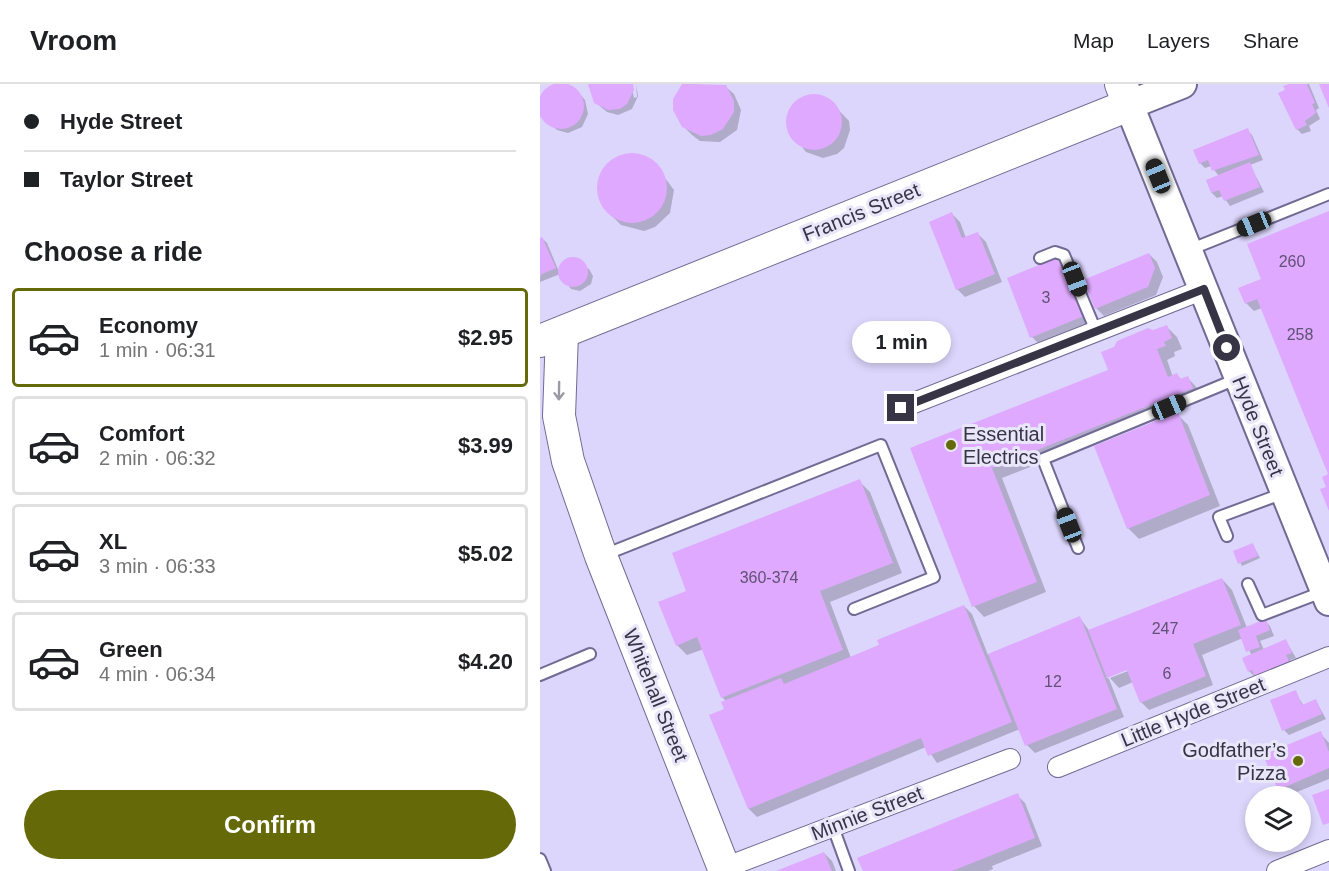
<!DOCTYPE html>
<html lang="en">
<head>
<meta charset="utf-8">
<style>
  body { margin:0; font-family:Arial,sans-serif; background:#f2f2f2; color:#202124; height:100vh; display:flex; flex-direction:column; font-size:22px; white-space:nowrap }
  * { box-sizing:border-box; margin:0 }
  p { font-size:20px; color:#757577 }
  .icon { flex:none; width:33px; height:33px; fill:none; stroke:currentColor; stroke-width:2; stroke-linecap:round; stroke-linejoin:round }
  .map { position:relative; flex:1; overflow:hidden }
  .drawer { display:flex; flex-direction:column; background:#fff; width:540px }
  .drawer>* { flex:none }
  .hud { display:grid; align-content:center; height:132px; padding:0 24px; background:#fff }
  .tools { position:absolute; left:705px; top:702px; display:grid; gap:12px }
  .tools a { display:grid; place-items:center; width:66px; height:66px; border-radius:50%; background:#fff; box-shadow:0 3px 9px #0003; font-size:30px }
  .end { position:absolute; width:27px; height:27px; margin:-14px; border:8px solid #373446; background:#fff; box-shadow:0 0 0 3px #fff }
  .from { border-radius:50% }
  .bubble { position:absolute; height:42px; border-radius:21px; background:#fff; box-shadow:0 3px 9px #0003; font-size:20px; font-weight:700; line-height:42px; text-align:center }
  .car { position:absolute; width:18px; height:36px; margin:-18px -9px; border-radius:8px; box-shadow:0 0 4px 2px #0007; background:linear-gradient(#222 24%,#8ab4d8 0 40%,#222 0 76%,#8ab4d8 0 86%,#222 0) }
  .hud b { display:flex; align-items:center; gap:21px; height:57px; font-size:22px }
  .hud b+b { border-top:2px solid #e0e0e0 }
  .hud i { width:15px; height:15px; background:#202124 }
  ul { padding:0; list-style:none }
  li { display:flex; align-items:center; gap:18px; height:99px; margin:0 12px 9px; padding:0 12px; border:3px solid #e0e0e0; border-radius:6px }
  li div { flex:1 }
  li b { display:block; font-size:22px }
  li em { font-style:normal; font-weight:700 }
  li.on { border-color:#656908 }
  li>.icon { width:54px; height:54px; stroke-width:1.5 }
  h2 { padding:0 24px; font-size:27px; line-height:72px }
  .button { display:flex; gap:12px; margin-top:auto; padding:12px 24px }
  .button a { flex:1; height:69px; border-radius:36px; background:#656908; color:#fff; font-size:24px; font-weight:700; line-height:69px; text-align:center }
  header { display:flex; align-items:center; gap:36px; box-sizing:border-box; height:84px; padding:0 30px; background:#fff; border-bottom:2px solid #e0e0e0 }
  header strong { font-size:28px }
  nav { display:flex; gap:33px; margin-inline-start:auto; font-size:21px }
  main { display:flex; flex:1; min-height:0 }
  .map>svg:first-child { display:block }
  .shadow { fill:#0003 }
  .building { fill:#dea9fe }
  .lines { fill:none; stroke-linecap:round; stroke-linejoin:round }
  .lane-casing { stroke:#716a93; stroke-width:14 }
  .street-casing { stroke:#716a93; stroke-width:22 }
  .secondary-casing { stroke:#716a93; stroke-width:32 }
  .primary-casing { stroke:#716a93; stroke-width:34 }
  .lane { stroke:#fff; stroke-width:10 }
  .street { stroke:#fff; stroke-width:20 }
  .secondary { stroke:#fff; stroke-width:28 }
  .primary { stroke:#fff; stroke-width:32 }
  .oneway { stroke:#9b9aa2 }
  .route { stroke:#373446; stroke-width:8 }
  .poi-dot { fill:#656908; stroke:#e9e6fa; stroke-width:2 }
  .labels { text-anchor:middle; stroke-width:6; stroke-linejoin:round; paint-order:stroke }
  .number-label { font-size:16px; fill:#615174 }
  .street-label { font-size:20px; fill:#373446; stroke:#e9e6fa }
  .poi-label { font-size:20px; fill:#373446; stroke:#e9e6fa; text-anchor:start }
</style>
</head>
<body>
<header>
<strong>Vroom</strong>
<nav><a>Map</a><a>Layers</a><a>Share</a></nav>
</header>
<main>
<section class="drawer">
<div class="hud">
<b><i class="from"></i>Hyde Street</b>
<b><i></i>Taylor Street</b>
</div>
<h2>Choose a ride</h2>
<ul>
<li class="on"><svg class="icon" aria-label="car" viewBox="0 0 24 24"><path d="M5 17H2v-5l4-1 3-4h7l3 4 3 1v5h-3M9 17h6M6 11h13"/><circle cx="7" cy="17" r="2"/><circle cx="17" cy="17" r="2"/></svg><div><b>Economy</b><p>1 min · 06:31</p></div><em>$2.95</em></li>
<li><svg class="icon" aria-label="car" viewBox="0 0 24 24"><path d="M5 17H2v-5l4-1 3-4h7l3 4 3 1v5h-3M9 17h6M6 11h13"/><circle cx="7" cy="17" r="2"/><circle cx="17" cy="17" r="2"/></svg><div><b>Comfort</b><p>2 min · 06:32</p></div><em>$3.99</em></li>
<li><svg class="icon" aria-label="car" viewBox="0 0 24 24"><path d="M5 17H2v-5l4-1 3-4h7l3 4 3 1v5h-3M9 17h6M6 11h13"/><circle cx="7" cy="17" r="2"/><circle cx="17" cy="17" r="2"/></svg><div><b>XL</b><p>3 min · 06:33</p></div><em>$5.02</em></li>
<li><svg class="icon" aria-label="car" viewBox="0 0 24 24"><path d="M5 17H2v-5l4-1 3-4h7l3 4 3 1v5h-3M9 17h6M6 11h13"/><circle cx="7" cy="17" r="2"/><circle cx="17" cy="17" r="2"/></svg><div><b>Green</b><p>4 min · 06:34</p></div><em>$4.20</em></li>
</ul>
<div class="button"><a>Confirm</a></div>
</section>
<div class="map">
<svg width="789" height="787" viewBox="0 0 789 787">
  <rect width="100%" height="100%" fill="#dcd6fc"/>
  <g class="shadow">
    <path d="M20,0L34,4L40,10L45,16L48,30L42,43L28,49L17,46L5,36L0,20L6,6Z"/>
    <path d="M50,0H91L94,14L97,13L96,0L98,12L92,25L78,31L67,28L55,18Z"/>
    <path d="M144,0L185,2L194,10L201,26L197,46L180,58L160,57L152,51L143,42L139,6Z"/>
    <path d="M753,0H769L779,24L776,26L780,35L769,42L771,47L762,50L757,45Z"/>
    <path d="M271,11L289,16L309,37L310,46L304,64L297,70L283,74L266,68L248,45V36L256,19Z"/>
    <path d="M707,46L712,51L723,76L710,81L724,108L690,122L683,112L677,114L672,109L668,97L679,92L671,82L665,84L660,79Z"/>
    <path d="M92,70L113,78L134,106L130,129L115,143L104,147L81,141L64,124L58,107L64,85L80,72Z"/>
    <path d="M789,128V389L722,224L714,227L706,219L723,195Z"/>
    <path d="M412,130L420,138L426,154L438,150L446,158L462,198L425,213L417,205Z"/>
    <path d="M2,154L7,159L20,190L21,182L32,175L49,185L53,192L51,200L40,207L31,205L20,190L0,198Z"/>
    <path d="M609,170L617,178L623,193L616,211L564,232L556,224Z"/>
    <path d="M514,177L551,240L500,261L492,253Z"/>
    <path d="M627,243L637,253L642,265L634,268L635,272L627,276L633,293L637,291L642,296L648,294L658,305L663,315L462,394L506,508L444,533L434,522L372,365L570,287L613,248Z"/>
    <path d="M637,330L648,341L680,422L599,455L588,444Z"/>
    <path d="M319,397L330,408L362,489L290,518L311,574L424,522L432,530L448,571L540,534L550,548L682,495L692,506L707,544L725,537L730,542L734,552L720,557L724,566L746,557L756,574L750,576L754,585L714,592L709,587L712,572L703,554L662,571L673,601L609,626L601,618L593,598L579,604L570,594L588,587V584L566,593L569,595L584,633L495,669L487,661L480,645L397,679L386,663L217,733L209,725L186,626L187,618L182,613L164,565L147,571L137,561L148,508Z"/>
    <path d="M713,461L720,474L702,482L695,468Z"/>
    <path d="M755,608L764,622L776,617L786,635L749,651L744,646Z"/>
    <path d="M780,649L789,659V695L747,712L739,705Z"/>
    <path d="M477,711L485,719L502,762L452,782L453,785L448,787H324Z"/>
    <path d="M284,769L292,777L296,787H239Z"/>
  </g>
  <g class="building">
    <circle cx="21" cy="22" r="23"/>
    <path d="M48,0H93L94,6L87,20L80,25L68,26L54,19Z"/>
    <path d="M142,0L186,1L194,17V28L183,45L171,51L161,52L142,43L133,26V15Z"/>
    <path d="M749,0H767L775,19L772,20L776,29L765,37L767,41L756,46L738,9L745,6L743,2Z"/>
    <path d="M779,0H789V24Z"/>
    <circle cx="274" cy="38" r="28"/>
    <path d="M708,44L719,71L672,87L668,76L659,80L653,66Z"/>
    <circle cx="92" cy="104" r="35"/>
    <path d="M710,78L720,103L684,117L679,106L671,109L666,96Z"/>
    <path d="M789,127V427L780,405L786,403L782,393L788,390L717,215L705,220L698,204L721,195L707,160Z"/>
    <path d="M412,128L422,154L438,148L455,190L416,206L389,138Z"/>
    <path d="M2,153L16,184L0,191V154Z"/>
    <path d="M609,169L615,184L608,203L555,225L543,196Z"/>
    <circle cx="33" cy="188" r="15"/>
    <path d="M514,175L524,179L544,232L490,254L467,194Z"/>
    <path d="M627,241L632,254L624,258L626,262L617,265L628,293L637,289L640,295L648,292L653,304L452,384L497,498L432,523L370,364L568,286L561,268L574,263L577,257L608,244L613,246Z"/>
    <path d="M638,328L670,411L587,445L554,362Z"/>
    <path d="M320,395L353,479L280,507L303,566L181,614L157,553L136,562L118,518L146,507L132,469Z"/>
    <path d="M713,459L718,472L698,480L693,467Z"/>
    <path d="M682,494L701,541L653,560L666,592L600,619L587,586L567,594L548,546Z"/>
    <path d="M424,521L472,638L388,672L381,654L208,725L169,631L184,625L181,618L241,594L244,600L339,561L337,556Z"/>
    <path d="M540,532L577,625L485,662L448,570Z"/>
    <path d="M726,535L730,546L716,552L720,563L706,568L698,546Z"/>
    <path d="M746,555L752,569L746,571L750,579L715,594L712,586L708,588L702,574Z"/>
    <path d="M756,606L762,621L776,615L782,630L742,647L730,616Z"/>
    <path d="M781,647L789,668V684L738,706L723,671Z"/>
    <path d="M789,705V739L783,741L772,711Z"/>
    <path d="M478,709L495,754L412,787H323L317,774Z"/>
    <path d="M284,768L292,787H236Z"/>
  </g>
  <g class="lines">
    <defs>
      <g id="lane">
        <path d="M649,166L789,110"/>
        <path d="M500,174L515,168L524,171L556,247"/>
        <path d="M687,452L679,433L744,409"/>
        <path d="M538,464L503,375L699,294"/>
        <path d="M64,471L341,361L394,493L314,525"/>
        <path d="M708,500L722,531L785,507"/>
        <path d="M0,591L50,570"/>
        <path d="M293,743L309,787"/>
        <path d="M0,775L5,787"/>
      </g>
      <g id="street">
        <path d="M361,324L664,205"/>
        <path d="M518,683L789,573"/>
        <path d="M184,784L470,675"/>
        <path d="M737,787L789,766"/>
      </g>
      <path id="secondary" d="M642,0L589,21L789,517"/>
      <g id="primary">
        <path d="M22,249L19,332L28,377L61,472L185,787"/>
        <path d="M0,257L589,21L581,0"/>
      </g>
    </defs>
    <use href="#lane" class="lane-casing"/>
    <use href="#street" class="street-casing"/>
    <use href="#secondary" class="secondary-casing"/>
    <use href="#primary" class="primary-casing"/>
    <use href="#lane" class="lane"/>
    <use href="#street" class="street"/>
    <use href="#secondary" class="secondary"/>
    <use href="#primary" class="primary"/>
  </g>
  <defs><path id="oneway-shaft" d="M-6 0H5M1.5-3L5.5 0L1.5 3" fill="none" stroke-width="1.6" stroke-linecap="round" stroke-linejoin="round" transform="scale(1.5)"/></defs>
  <use class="oneway" href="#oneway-shaft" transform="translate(19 307) rotate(91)"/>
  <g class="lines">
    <path class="route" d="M361,324L664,205L687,264"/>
  </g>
  <g class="poi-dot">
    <circle cx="411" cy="361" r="6"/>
    <circle cx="758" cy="677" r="6"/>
  </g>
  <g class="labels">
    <g class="number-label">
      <text x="752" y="183">260</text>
      <text x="506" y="219">3</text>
      <text x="760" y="256">258</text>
      <text x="229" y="499">360-374</text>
      <text x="625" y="550">247</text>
      <text x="627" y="595">6</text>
      <text x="513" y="603">12</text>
    </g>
    <g class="street-label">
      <text transform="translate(321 128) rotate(-22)" y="7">Francis Street</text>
      <text transform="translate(718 342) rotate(68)" y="7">Hyde Street</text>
      <text transform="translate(116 611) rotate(68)" y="7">Whitehall Street</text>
      <text transform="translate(653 628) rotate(-22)" y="7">Little Hyde Street</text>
      <text transform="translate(327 729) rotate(-21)" y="7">Minnie Street</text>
    </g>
    <g class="poi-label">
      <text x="423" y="357">Essential<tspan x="423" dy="23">Electrics</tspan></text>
      <text x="746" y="673" text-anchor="end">Godfather’s<tspan x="746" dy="23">Pizza</tspan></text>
    </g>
  </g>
</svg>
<div class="tools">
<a><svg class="icon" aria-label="layers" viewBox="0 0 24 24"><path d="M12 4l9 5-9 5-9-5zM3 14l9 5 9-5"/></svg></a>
</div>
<i class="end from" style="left:687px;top:264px"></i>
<i class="end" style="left:361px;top:324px"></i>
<div class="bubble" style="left:312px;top:237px;width:99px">1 min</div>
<i class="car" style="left:618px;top:92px;rotate:338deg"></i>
<i class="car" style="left:714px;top:140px;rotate:248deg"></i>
<i class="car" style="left:535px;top:195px;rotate:159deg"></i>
<i class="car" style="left:629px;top:323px;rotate:67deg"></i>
<i class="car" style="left:529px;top:441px;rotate:339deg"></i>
</div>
</main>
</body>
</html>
